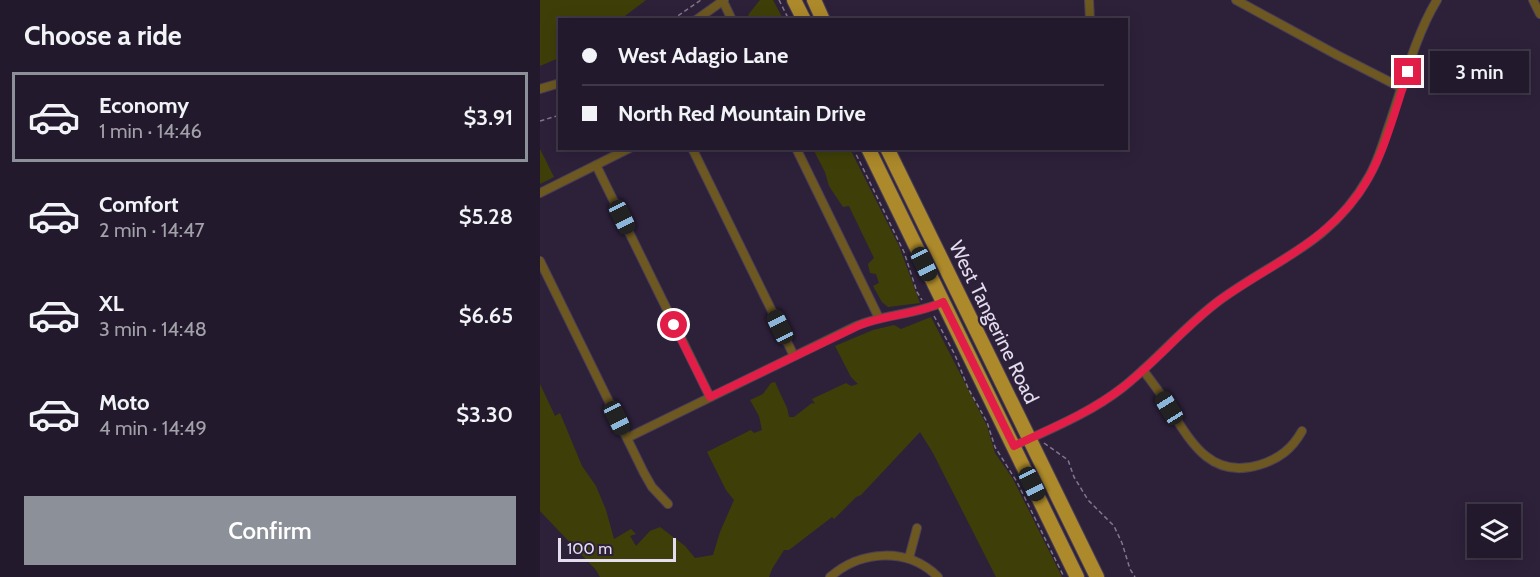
<!DOCTYPE html>
<html lang="en">
<head>
<meta charset="utf-8">
<style>
  body { margin:0; font-family:Cabin,sans-serif; background:#2a2234; color:#f1f3f6; height:100vh; display:flex; flex-direction:column; font-size:22px; white-space:nowrap }
  * { box-sizing:border-box; margin:0 }
  p { font-size:20px; color:#a2a0a9 }
  .icon { flex:none; width:33px; height:33px; fill:none; stroke:currentColor; stroke-width:2; stroke-linecap:round; stroke-linejoin:round }
  .map { position:relative; flex:1; overflow:hidden }
  .panel { display:flex; flex-direction:column; background:#22192c; width:540px }
  .panel>* { flex:none }
  .guide { position:absolute; left:18px; top:18px; width:570px; height:132px; border-radius:0px; box-shadow:0 3px 15px #0003,0 0 0 2px #3f3848; display:grid; align-content:center; height:132px; padding:0 24px; background:#22192c }
  .buttons { position:absolute; left:927px; top:504px; display:grid; gap:12px }
  .buttons a { display:grid; place-items:center; width:54px; height:54px; border-radius:0px; background:#22192c; box-shadow:0 3px 15px #0003,0 0 0 2px #3f3848; font-size:30px }
  .scale { position:absolute; left:18px; bottom:15px; width:118px; box-sizing:border-box; padding-left:6px; border:3px solid #e4ddee; border-top:0; font-size:16px; line-height:21px; white-space:nowrap; color:#e4ddee; -webkit-text-stroke:4px #2d213a; paint-order:stroke }
  .end { position:absolute; width:27px; height:27px; margin:-14px; border:8px solid #e11d48; background:#fff; box-shadow:0 0 0 3px #fff }
  .from { border-radius:50% }
  .bubble { position:absolute; height:42px; border-radius:0px; background:#22192c; box-shadow:0 3px 15px #0003,0 0 0 2px #3f3848; font-size:20px; font-weight:600; line-height:42px; text-align:center }
  .car { position:absolute; width:18px; height:36px; margin:-18px -9px; border-radius:8px; box-shadow:0 0 4px 2px #0007; background:linear-gradient(#222 24%,#8ab4d8 0 40%,#222 0 76%,#8ab4d8 0 86%,#222 0) }
  .guide b { display:flex; align-items:center; gap:21px; height:57px; font-size:22px }
  .guide b+b { border-top:2px solid #3f3848 }
  .guide i { width:15px; height:15px; background:#f1f3f6 }
  ul { padding:0; list-style:none }
  li { display:flex; align-items:center; gap:18px; height:90px; margin:0 12px 9px; padding:0 12px; border:3px solid transparent; border-radius:0px }
  li div { flex:1 }
  li b { display:block; font-size:22px }
  li em { font-style:normal; font-weight:600 }
  li.current { border-color:#8c9099 }
  li>.icon { width:54px; height:54px; stroke-width:1.5 }
  h2 { padding:0 24px; font-size:27px; line-height:72px }
  .primary-button { display:flex; gap:12px; margin-top:auto; padding:12px 24px }
  .primary-button a { flex:1; height:69px; border-radius:0px; background:#8c9099; color:#fff; font-size:24px; font-weight:600; line-height:69px; text-align:center }
  main { display:flex; flex:1; min-height:0 }
  .map>svg:first-child { display:block }
  .green { fill:#3e3f08 }
  .lines { fill:none; stroke-linecap:round; stroke-linejoin:round }
  .minor-casing { stroke:#4a3f57; stroke-width:10 }
  .primary-casing { stroke:#4a3f57; stroke-width:16 }
  .path { stroke:#81778c; stroke-width:1.5; stroke-dasharray:4.5 3; stroke-linecap:butt }
  .minor { stroke:#6d5821; stroke-width:8 }
  .primary { stroke:#ac892a; stroke-width:14 }
  .route { stroke:#e11d48; stroke-width:8 }
  .labels { text-anchor:middle; stroke-width:4.5; stroke-linejoin:round; paint-order:stroke }
  .street-label { font-size:20px; fill:#e4ddee; stroke:#2d213a }
</style>
</head>
<body>
<main>
<section class="panel">
<h2>Choose a ride</h2>
<ul>
<li class="current"><svg class="icon" aria-label="car" viewBox="0 0 24 24"><path d="M5 17H2v-5l4-1 3-4h7l3 4 3 1v5h-3M9 17h6M6 11h13"/><circle cx="7" cy="17" r="2"/><circle cx="17" cy="17" r="2"/></svg><div><b>Economy</b><p>1 min · 14:46</p></div><em>$3.91</em></li>
<li><svg class="icon" aria-label="car" viewBox="0 0 24 24"><path d="M5 17H2v-5l4-1 3-4h7l3 4 3 1v5h-3M9 17h6M6 11h13"/><circle cx="7" cy="17" r="2"/><circle cx="17" cy="17" r="2"/></svg><div><b>Comfort</b><p>2 min · 14:47</p></div><em>$5.28</em></li>
<li><svg class="icon" aria-label="car" viewBox="0 0 24 24"><path d="M5 17H2v-5l4-1 3-4h7l3 4 3 1v5h-3M9 17h6M6 11h13"/><circle cx="7" cy="17" r="2"/><circle cx="17" cy="17" r="2"/></svg><div><b>XL</b><p>3 min · 14:48</p></div><em>$6.65</em></li>
<li><svg class="icon" aria-label="car" viewBox="0 0 24 24"><path d="M5 17H2v-5l4-1 3-4h7l3 4 3 1v5h-3M9 17h6M6 11h13"/><circle cx="7" cy="17" r="2"/><circle cx="17" cy="17" r="2"/></svg><div><b>Moto</b><p>4 min · 14:49</p></div><em>$3.30</em></li>
</ul>
<div class="primary-button"><a>Confirm</a></div>
</section>
<div class="map">
<svg width="1000" height="577" viewBox="0 0 1000 577">
  <rect width="100%" height="100%" fill="#2d213a"/>
  <g class="green">
    <path d="M0,0H106L81,19L20,20L19,58L0,66Z"/>
    <path d="M220,0H233L243,19H211L208,15Z"/>
    <path d="M0,149L14,177L0,184Z"/>
    <path d="M273,149H310L359,246L380,303L348,307L342,302L333,286L339,283L336,274L330,273L328,264L334,258L309,206L303,207L289,186L285,172Z"/>
    <path d="M391,317L447,426L455,453L473,479L522,577H456L393,453L380,432L321,495L316,497L294,519L292,517L249,550H244L232,569L229,577H60L56,570L0,511V384L15,416L20,413L42,466L56,486L66,510L74,539L91,529L96,534L90,536L96,546L110,531L120,527L145,546L155,558L173,555L180,532L194,500L186,490L167,452L211,430L214,433L222,430L219,416L210,400L223,394L231,383L235,382L247,408L249,417H254L272,403L275,404L272,399L306,383L311,386L318,384L311,377L295,346L333,330L354,325L361,329Z"/>
  </g>
  <g class="lines">
    <defs>
      <g id="minor">
        <path d="M549,0L550,20"/>
        <path d="M696,0L797,55L862,88"/>
        <path d="M993,0L1000,14"/>
        <path d="M183,1L192,20"/>
        <path d="M156,20L184,0"/>
        <path d="M0,89L20,83"/>
        <path d="M152,148L254,356"/>
        <path d="M256,148L339,318"/>
        <path d="M56,165L170,397"/>
        <path d="M0,193L90,148"/>
        <path d="M0,261L104,473L112,487L128,504"/>
        <path d="M603,370C611,381 620,392 627,404C649,439 669,480 719,465C739,459 752,449 762,431"/>
        <path d="M87,438L316,326C344,314 375,315 403,302"/>
        <path d="M474,446C510,429 550,413 582,388C615,362 642,329 676,303C733,260 790,245 828,178C837,163 842,147 847,131C861,92 875,35 897,0"/>
        <path d="M369,558L377,528"/>
        <path d="M290,577C321,550 368,547 398,577"/>
      </g>
      <g id="primary">
        <path d="M254,0L264,20"/>
        <path d="M274,0L283,20"/>
        <path d="M328,148L537,577"/>
        <path d="M347,148L557,577"/>
      </g>
    </defs>
    <use href="#minor" class="minor-casing"/>
    <use href="#primary" class="primary-casing"/>
    <g class="path">
      <path d="M239,0L249,20"/>
      <path d="M132,20L161,0"/>
      <path d="M0,121L20,115"/>
      <path d="M313,148L364,252L377,292L382,300"/>
      <path d="M394,316L415,355L428,388L447,422L455,447L477,482L524,577"/>
      <path d="M504,443L528,460L534,477L548,500L574,526L582,543L590,569L595,577"/>
    </g>
    <use href="#minor" class="minor"/>
    <use href="#primary" class="primary"/>
  </g>
  <g class="lines">
    <path class="route" d="M134,325L170,397L320,325C347,314 376,315 403,302L474,446C510,429 550,413 582,388C616,362 644,327 680,300C729,265 782,245 819,193C844,158 854,112 868,72"/>
  </g>
  <g class="labels">
    <g class="street-label">
      <text transform="translate(454 322) rotate(64)" y="7">West Tangerine Road</text>
    </g>
  </g>
</svg>
<div class="buttons">
<a><svg class="icon" aria-label="layers" viewBox="0 0 24 24"><path d="M12 4l9 5-9 5-9-5zM3 14l9 5 9-5"/></svg></a>
</div>
<div class="scale">100 m</div>
<i class="end from" style="left:134px;top:325px"></i>
<i class="end" style="left:868px;top:72px"></i>
<div class="bubble" style="left:890px;top:51px;width:99px">3 min</div>
<i class="car" style="left:82px;top:217px;rotate:154deg"></i>
<i class="car" style="left:384px;top:264px;rotate:154deg"></i>
<i class="car" style="left:240px;top:327px;rotate:334deg"></i>
<i class="car" style="left:629px;top:408px;rotate:328deg"></i>
<i class="car" style="left:77px;top:418px;rotate:154deg"></i>
<i class="car" style="left:492px;top:484px;rotate:154deg"></i>
<div class="guide">
<b><i class="from"></i>West Adagio Lane</b>
<b><i></i>North Red Mountain Drive</b>
</div>
</div>
</main>
</body>
</html>
